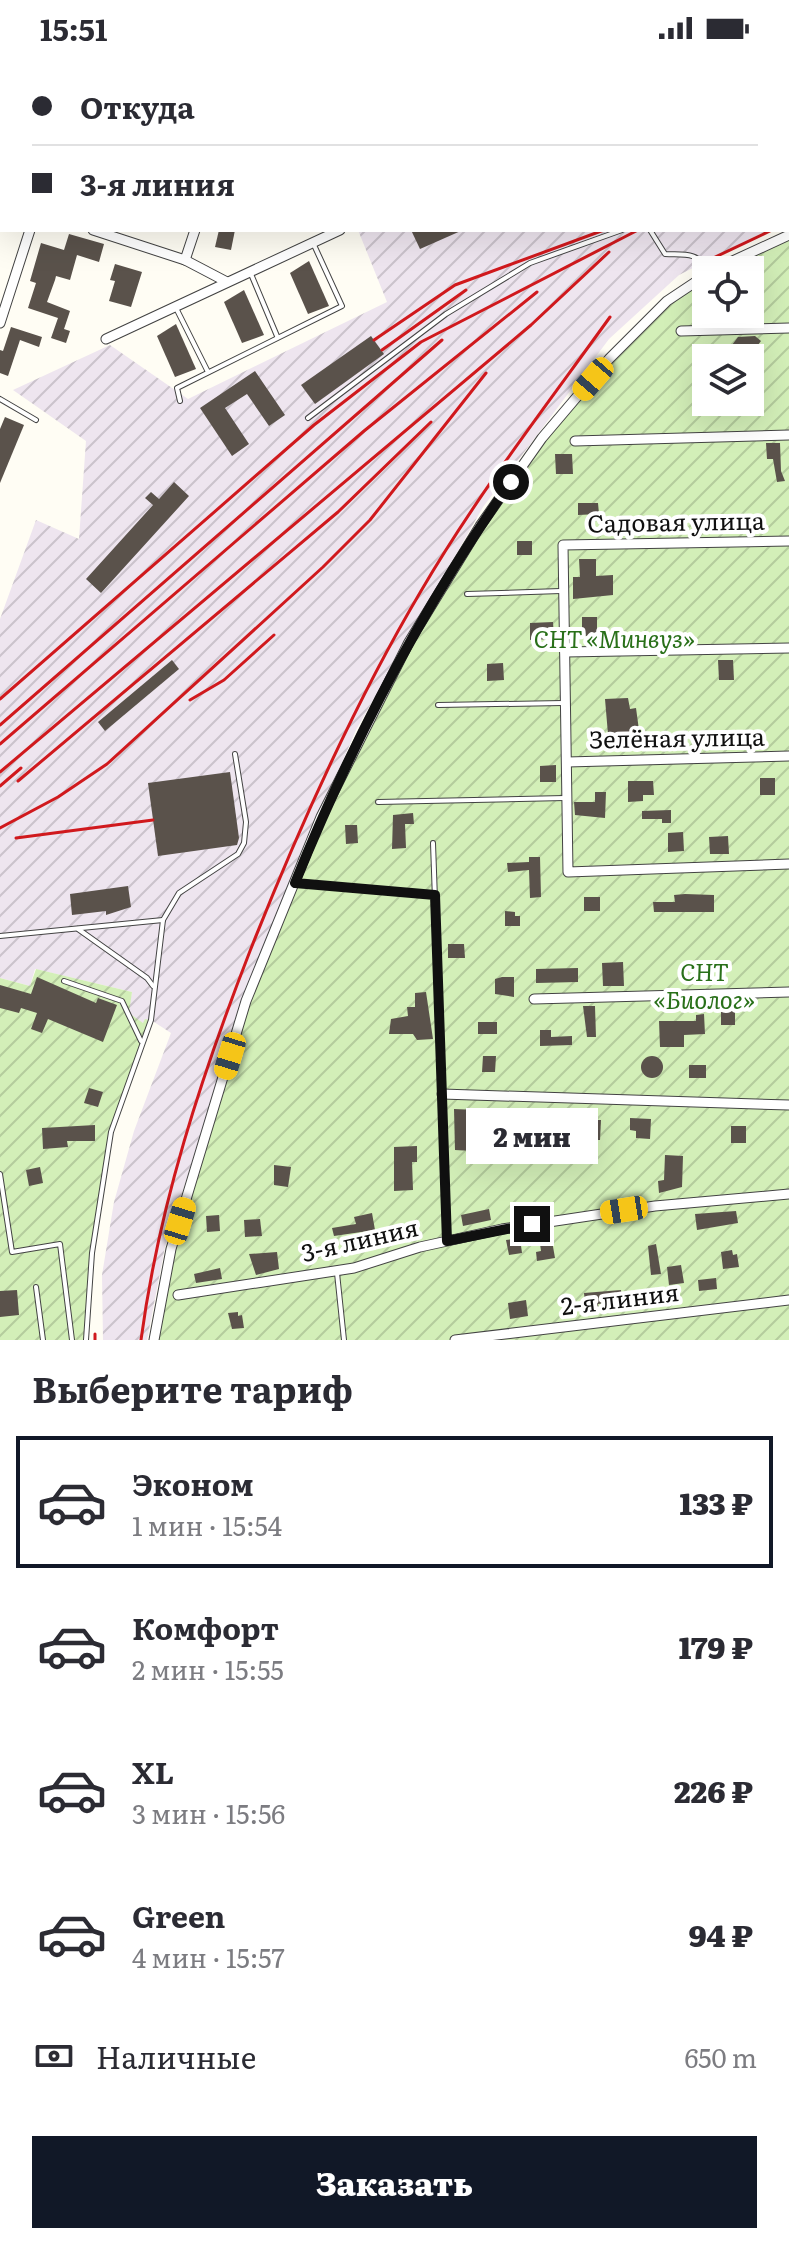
<!DOCTYPE html>
<html lang="ru">
<head>
<meta charset="utf-8">
<style>
  body { margin:0; font-family:Literata,serif; background:#f7f7f7; color:#2b2b33; height:100vh; display:flex; flex-direction:column; font-size:30px; white-space:nowrap }
  * { box-sizing:border-box; margin:0 }
  p { font-size:26px; color:#7c7c81 }
  .icon { flex:none; width:44px; height:44px; fill:none; stroke:currentColor; stroke-width:2; stroke-linecap:round; stroke-linejoin:round }
  .map { position:relative; height:1284px; overflow:hidden }
  .drawer { display:flex; flex-direction:column; background:#fff; flex:1 }
  .drawer>* { flex:none }
  .top-card { position:absolute; left:0px; top:0px; width:790px; height:176px; box-shadow:0 8px 32px #0002; display:grid; align-content:center; height:176px; padding:0 32px; background:#fff }
  .controls { position:absolute; left:692px; top:200px; display:grid; gap:16px }
  .controls a { display:grid; place-items:center; width:72px; height:72px; border-radius:0px; background:#fff; box-shadow:0 8px 32px #0002; font-size:40px }
  .end { position:absolute; width:36px; height:36px; margin:-18px; border:10px solid #101010; background:#fff; box-shadow:0 0 0 4px #fff }
  .from { border-radius:50% }
  .bubble { position:absolute; height:56px; border-radius:0px; background:#fff; box-shadow:0 8px 32px #0002; font-size:26px; font-weight:800; line-height:56px; text-align:center }
  .car { position:absolute; width:24px; height:48px; margin:-24px -12px; border-radius:10px; box-shadow:0 0 6px 2px #0007; background:linear-gradient(#f5c518 24%,#345 0 40%,#f5c518 0 76%,#345 0 86%,#f5c518 0) }
  .top-card b { display:flex; align-items:center; gap:28px; height:76px; font-size:30px }
  .top-card b+b { border-top:2px solid #e1e1e2 }
  .top-card i { width:20px; height:20px; background:#2b2b33 }
  ul { padding:0; list-style:none }
  li { display:flex; align-items:center; gap:24px; height:132px; margin:0 16px 12px; padding:0 16px; border:4px solid transparent; border-radius:0px }
  li div { flex:1 }
  li b { display:block; font-size:30px }
  li em { font-style:normal; font-weight:800 }
  li.active { border-color:#111827 }
  li>.icon { width:72px; height:72px; stroke-width:1.5 }
  h2 { padding:0 32px; font-size:36px; line-height:96px }
  .pay { display:flex; align-items:center; gap:20px; height:88px; padding:0 32px; font-size:30px }
  .pay p { margin-inline-start:auto }
  .action { display:flex; gap:16px; margin-top:auto; padding:16px 32px }
  .action a { flex:1; height:92px; border-radius:0px; background:#111827; color:#fff; font-size:32px; font-weight:800; line-height:92px; text-align:center }
  .status { display:flex; justify-content:space-between; align-items:center; height:56px; padding:0 40px; background:#fff; direction:ltr }
  .status svg { height:22px; fill:currentColor }
  .map>svg:first-child { display:block }
  .industrial { fill:url(#industrial-furrows) }
  .garden { fill:url(#garden-furrows); fill-rule:evenodd }
  .building { fill:#5a524b }
  .lines { fill:none; stroke-linecap:round; stroke-linejoin:round }
  .lane-casing { stroke:#434343; stroke-width:6 }
  .street-casing { stroke:#434343; stroke-width:11 }
  .lane { stroke:#fff; stroke-width:4 }
  .street { stroke:#fff; stroke-width:9 }
  .rail { stroke:#d0191d; stroke-width:3 }
  .route { stroke:#101010; stroke-width:10 }
  .labels { text-anchor:middle; stroke-width:8; stroke-linejoin:round; paint-order:stroke }
  .street-label { font-size:24px; fill:#101010; stroke:#fff }
  .park-label { font-size:24px; font-style:italic; fill:#297019; stroke:#fff }
</style>
</head>
<body>
<div class="status"><b>15:51</b><svg viewBox="0 0 49 12"><path d="M0 12V9h3v3zM5 12V6h3v6zM10 12V3h3v9zM15 12V0h3v12zM26 1h20v11H26zM47 4h2v5h-2z"/></svg></div>
<div class="map">
<svg width="789" height="1284" viewBox="0 0 789 1284">
  <defs>
    <pattern id="industrial-furrows" width="10" height="10" patternUnits="userSpaceOnUse" patternTransform="scale(2)"><rect width="10" height="10" fill="#eee5ef"/><path d="M-1 1l2-2M0 10L10 0M9 11l2-2" fill="none" stroke="#cbc3cc"/></pattern>
    <pattern id="garden-furrows" width="10" height="10" patternUnits="userSpaceOnUse" patternTransform="scale(2)"><rect width="10" height="10" fill="#d3efb8"/><path d="M-1 1l2-2M0 10L10 0M9 11l2-2" fill="none" stroke="#b4cc9d"/></pattern>
  </defs>
  <rect width="100%" height="100%" fill="#fffdf4"/>
  <path class="industrial" d="M358,174H768L679,219L609,283L483,451L356,674L248,928L165,1191L147,1284H103L102,1219L114,1146L134,1075L171,977L151,964L143,967L134,963L128,957L132,936L35,913L30,930L0,922V563L36,464L79,483L86,385L13,334L110,289L188,343L387,246Z"/>
  <g class="garden">
    <path d="M789,179V1284H154L160,1242L246,945L321,761L409,586L542,382L667,245L706,219V258H750V214H713ZM706,302H750V346H706Z"/>
    <path d="M36,913L132,936L129,957L143,967L145,963L151,964L111,1076L92,1197L86,1284H0V922L30,930Z"/>
  </g>
  <g class="building">
    <path d="M219,174H235L231,194L215,191Z"/>
    <path d="M411,174H463L420,193Z"/>
    <path d="M69,178L104,188L99,206L77,199L70,224L56,220L55,224L47,246L70,255L64,273L70,275L66,287L51,282L58,262L28,252L36,227L30,225L41,187L64,194Z"/>
    <path d="M309,205L329,250L308,258L290,217Z"/>
    <path d="M115,208L142,216L131,251L109,245L115,225L110,224Z"/>
    <path d="M244,234L264,279L242,287L224,246Z"/>
    <path d="M176,268L196,313L175,321L157,280Z"/>
    <path d="M11,271L42,281L39,291L20,284L8,320L0,317V294L3,295Z"/>
    <path d="M371,280L384,298L315,348L301,329Z"/>
    <path d="M755,280L761,285L749,301L732,289L738,281Z"/>
    <path d="M255,315L285,359L269,370L247,338L225,352L249,388L232,400L200,352Z"/>
    <path d="M5,361L24,369L0,427V373Z"/>
    <path d="M766,387H780L781,415L785,425L777,426L773,403H767Z"/>
    <path d="M555,398H572L573,418H556Z"/>
    <path d="M174,426L189,440L101,537L86,523L153,449L145,442L151,436L159,443Z"/>
    <path d="M578,447H598L599,458L578,459Z"/>
    <rect x="517" y="485" width="15" height="14"/>
    <path d="M579,503H596V520L613,519V539L573,543V521H580Z"/>
    <rect x="582" y="561" width="15" height="19"/>
    <path d="M553,566L554,583L530,584V567Z"/>
    <path d="M172,604L179,613L105,675L98,666Z"/>
    <path d="M718,604H733L734,624H719Z"/>
    <path d="M503,607L504,624L487,625V608Z"/>
    <path d="M628,642L630,653L636,652L641,689L609,690L605,643Z"/>
    <path d="M556,709V726H540V710Z"/>
    <path d="M230,716L239,782L237,789L158,800L148,727Z"/>
    <rect x="760" y="722" width="15" height="17"/>
    <path d="M628,725H653L654,739H643V745L628,746Z"/>
    <path d="M595,736H606L605,762L575,759L574,746H595Z"/>
    <path d="M671,754V767H662V763H642V755Z"/>
    <path d="M413,757L414,768H405L406,792L392,793L393,759Z"/>
    <path d="M345,769H357L358,787L346,788Z"/>
    <path d="M683,776L684,795L668,796V777Z"/>
    <path d="M728,780L729,798H710L709,781Z"/>
    <path d="M529,801H540L541,841L530,842L529,814L508,816L507,807L529,806Z"/>
    <path d="M128,830L131,851L106,859V855L72,859L70,838Z"/>
    <path d="M685,838L714,839V856H654L653,846H675L674,839Z"/>
    <rect x="584" y="841" width="16" height="14"/>
    <path d="M505,855L515,856V860H520V870H505Z"/>
    <path d="M448,888H464L465,902H448Z"/>
    <path d="M623,906L624,930H603L602,907Z"/>
    <path d="M578,912V926L536,927V913Z"/>
    <path d="M37,921L96,947L98,942L117,949L103,986L48,963L42,977L31,973L37,957L21,952L19,957L0,952V929L31,938Z"/>
    <path d="M502,921H514V941L495,938V923Z"/>
    <path d="M426,936L433,983L417,984L413,978H389L391,963L408,960L407,951H415V937Z"/>
    <path d="M583,950H595L596,981H587Z"/>
    <rect x="721" y="953" width="14" height="16"/>
    <path d="M704,958L705,978L684,979V991H660L659,965H696V959Z"/>
    <rect x="478" y="966" width="19" height="12"/>
    <path d="M540,974H551V981L572,980V989L540,990Z"/>
    <circle cx="652" cy="1011" r="11"/>
    <path d="M483,1000H496L495,1016H482Z"/>
    <rect x="689" y="1009" width="17" height="13"/>
    <path d="M89,1032L103,1036L98,1051L84,1047Z"/>
    <path d="M454,1053L477,1054L473,1095L455,1094Z"/>
    <path d="M539,1059H551L550,1078L539,1077Z"/>
    <path d="M630,1062L651,1063L650,1083L636,1082V1075L630,1074Z"/>
    <path d="M588,1064H601L600,1084H587Z"/>
    <path d="M95,1069V1085H67L68,1091L43,1093L42,1072Z"/>
    <rect x="731" y="1070" width="15" height="17"/>
    <path d="M417,1090V1106H412L413,1134L394,1135V1091Z"/>
    <path d="M665,1099L683,1100L682,1131L659,1137L658,1125L664,1124Z"/>
    <path d="M274,1109L291,1111L288,1131L274,1129Z"/>
    <path d="M40,1111L43,1127L29,1130L26,1114Z"/>
    <path d="M489,1153L491,1164L463,1170L461,1159Z"/>
    <path d="M736,1155L738,1167L697,1174L695,1158Z"/>
    <path d="M372,1157L375,1174L334,1180L332,1172L356,1168L354,1161Z"/>
    <path d="M219,1159L220,1175L207,1176L206,1160Z"/>
    <path d="M260,1163L262,1180L245,1181L244,1164Z"/>
    <path d="M551,1179L555,1202L537,1205L536,1196L541,1195L539,1181Z"/>
    <path d="M520,1182L522,1197L509,1199L506,1184Z"/>
    <path d="M656,1188L661,1218L651,1219L648,1190Z"/>
    <path d="M732,1194L733,1199L737,1198L739,1211L723,1213L721,1196Z"/>
    <path d="M277,1196L279,1213L256,1219L249,1198Z"/>
    <path d="M681,1209L684,1227L669,1229L667,1211Z"/>
    <path d="M220,1212L222,1223L196,1227L194,1218Z"/>
    <path d="M716,1222L717,1233L699,1235L698,1224Z"/>
    <path d="M17,1234L19,1259L0,1261V1235Z"/>
    <path d="M621,1234L622,1245L598,1248L599,1254L586,1256L584,1237Z"/>
    <path d="M526,1244L528,1260L510,1263L508,1247Z"/>
    <path d="M238,1256V1260L242,1259L244,1272L232,1273L228,1257Z"/>
  </g>
  <g class="lines">
    <defs>
      <g id="lane">
        <path d="M650,174L665,198C684,199 696,195 709,214"/>
        <path d="M251,218L277,280"/>
        <path d="M175,250L208,316"/>
        <path d="M0,343L36,364"/>
        <path d="M180,345L177,332L342,250L314,189"/>
        <path d="M308,362L446,258L530,207L622,174"/>
        <path d="M467,538L561,535"/>
        <path d="M438,649L563,647"/>
        <path d="M378,746L565,742"/>
        <path d="M433,787L447,1183"/>
        <path d="M295,827L435,839"/>
        <path d="M78,873L147,922L153,930"/>
        <path d="M0,880L163,864"/>
        <path d="M64,925L122,945L141,985"/>
        <path d="M0,1118L12,1196L60,1188L72,1284"/>
        <path d="M337,1217L344,1284"/>
        <path d="M36,1231L43,1284"/>
        <path d="M86,1284L92,1197L111,1076L151,964L163,864L179,837L238,798L244,787L246,766L235,698"/>
      </g>
      <g id="street">
        <path d="M719,0L727,2"/>
        <path d="M86,2V0"/>
        <path d="M251,2L252,0"/>
        <path d="M788,89V93"/>
        <path d="M0,144L2,145"/>
        <path d="M93,174L185,204L227,226"/>
        <path d="M185,204L195,174"/>
        <path d="M713,214L789,179"/>
        <path d="M0,267L30,174"/>
        <path d="M681,275L789,272"/>
        <path d="M106,283L340,174"/>
        <path d="M575,385L789,379"/>
        <path d="M789,485L563,489L568,816L789,808"/>
        <path d="M565,596L789,592"/>
        <path d="M567,706L789,700"/>
        <path d="M534,943L789,936"/>
        <path d="M442,1038L789,1049"/>
        <path d="M178,1239L354,1212L420,1191L502,1173L655,1150L789,1138"/>
        <path d="M154,1284L171,1193L246,945L321,761L409,586L480,470L542,382L609,303L667,245L706,219"/>
        <path d="M455,1284L789,1244"/>
      </g>
    </defs>
    <use href="#lane" class="lane-casing"/>
    <use href="#street" class="street-casing"/>
    <use href="#lane" class="lane"/>
    <use href="#street" class="street"/>
    <g class="rail">
      <path d="M788,111H789"/>
      <path d="M788,168H789"/>
      <path d="M709,204L772,174"/>
      <path d="M374,284L455,229L604,174"/>
      <path d="M382,294L466,234"/>
      <path d="M0,643L314,369L421,286L638,174"/>
      <path d="M190,644L224,624L274,579"/>
      <path d="M0,669L442,284"/>
      <path d="M0,688L364,375L537,236"/>
      <path d="M0,716L531,269L609,196"/>
      <path d="M18,725L338,456L431,366"/>
      <path d="M0,730L21,712"/>
      <path d="M0,772L58,741L107,708L323,511L370,464L486,317"/>
      <path d="M16,782L153,764"/>
      <path d="M95,1278V1284"/>
      <path d="M141,1284C159,1149 201,1021 250,895C299,771 353,650 421,535C477,439 546,350 610,261"/>
    </g>
  </g>
  <g class="lines">
    <path class="route" d="M511,426C423,550 352,686 295,827L435,839L447,1185L532,1168"/>
  </g>
  <g class="labels">
    <g class="street-label">
      <text transform="translate(676 467) rotate(-1)" y="8">Садовая улица</text>
      <text transform="translate(677 683) rotate(-1)" y="8">Зелёная улица</text>
      <text transform="translate(360 1185) rotate(-13)" y="8">3-я линия</text>
      <text transform="translate(620 1244) rotate(-7)" y="8">2-я линия</text>
    </g>
    <g class="park-label">
      <text x="614" y="592">СНТ «Минвуз»</text>
      <text x="704" y="925">СНТ<tspan x="704" dy="28">«Биолог»</tspan></text>
    </g>
  </g>
</svg>
<div class="controls">
<a><svg class="icon" aria-label="locate" viewBox="0 0 24 24"><circle cx="12" cy="12" r="6"/><path d="M12 2v4M12 18v4M2 12h4M18 12h4"/></svg></a>
<a><svg class="icon" aria-label="layers" viewBox="0 0 24 24"><path d="M12 4l9 5-9 5-9-5zM3 14l9 5 9-5"/></svg></a>
</div>
<i class="end from" style="left:511px;top:426px"></i>
<i class="end" style="left:532px;top:1168px"></i>
<div class="bubble" style="left:466px;top:1052px;width:132px">2 мин</div>
<i class="car" style="left:593px;top:323px;rotate:221deg"></i>
<i class="car" style="left:230px;top:1000px;rotate:197deg"></i>
<i class="car" style="left:624px;top:1154px;rotate:261deg"></i>
<i class="car" style="left:180px;top:1165px;rotate:17deg"></i>
<div class="top-card">
<b><i class="from"></i>Откуда</b>
<b><i></i>3-я линия</b>
</div>
</div>
<section class="drawer">
<h2>Выберите тариф</h2>
<ul>
<li class="active"><svg class="icon" aria-label="car" viewBox="0 0 24 24"><path d="M5 17H2v-5l4-1 3-4h7l3 4 3 1v5h-3M9 17h6M6 11h13"/><circle cx="7" cy="17" r="2"/><circle cx="17" cy="17" r="2"/></svg><div><b>Эконом</b><p>1 мин · 15:54</p></div><em>133 ₽</em></li>
<li><svg class="icon" aria-label="car" viewBox="0 0 24 24"><path d="M5 17H2v-5l4-1 3-4h7l3 4 3 1v5h-3M9 17h6M6 11h13"/><circle cx="7" cy="17" r="2"/><circle cx="17" cy="17" r="2"/></svg><div><b>Комфорт</b><p>2 мин · 15:55</p></div><em>179 ₽</em></li>
<li><svg class="icon" aria-label="car" viewBox="0 0 24 24"><path d="M5 17H2v-5l4-1 3-4h7l3 4 3 1v5h-3M9 17h6M6 11h13"/><circle cx="7" cy="17" r="2"/><circle cx="17" cy="17" r="2"/></svg><div><b>XL</b><p>3 мин · 15:56</p></div><em>226 ₽</em></li>
<li><svg class="icon" aria-label="car" viewBox="0 0 24 24"><path d="M5 17H2v-5l4-1 3-4h7l3 4 3 1v5h-3M9 17h6M6 11h13"/><circle cx="7" cy="17" r="2"/><circle cx="17" cy="17" r="2"/></svg><div><b>Green</b><p>4 мин · 15:57</p></div><em>94 ₽</em></li>
</ul>
<div class="pay"><svg class="icon" aria-label="cash" viewBox="0 0 24 24"><path d="M3 7h18v10H3z"/><circle cx="12" cy="12" r="2"/></svg>Наличные<p>650 m</p></div>
<div class="action"><a>Заказать</a></div>
</section>
</body>
</html>
